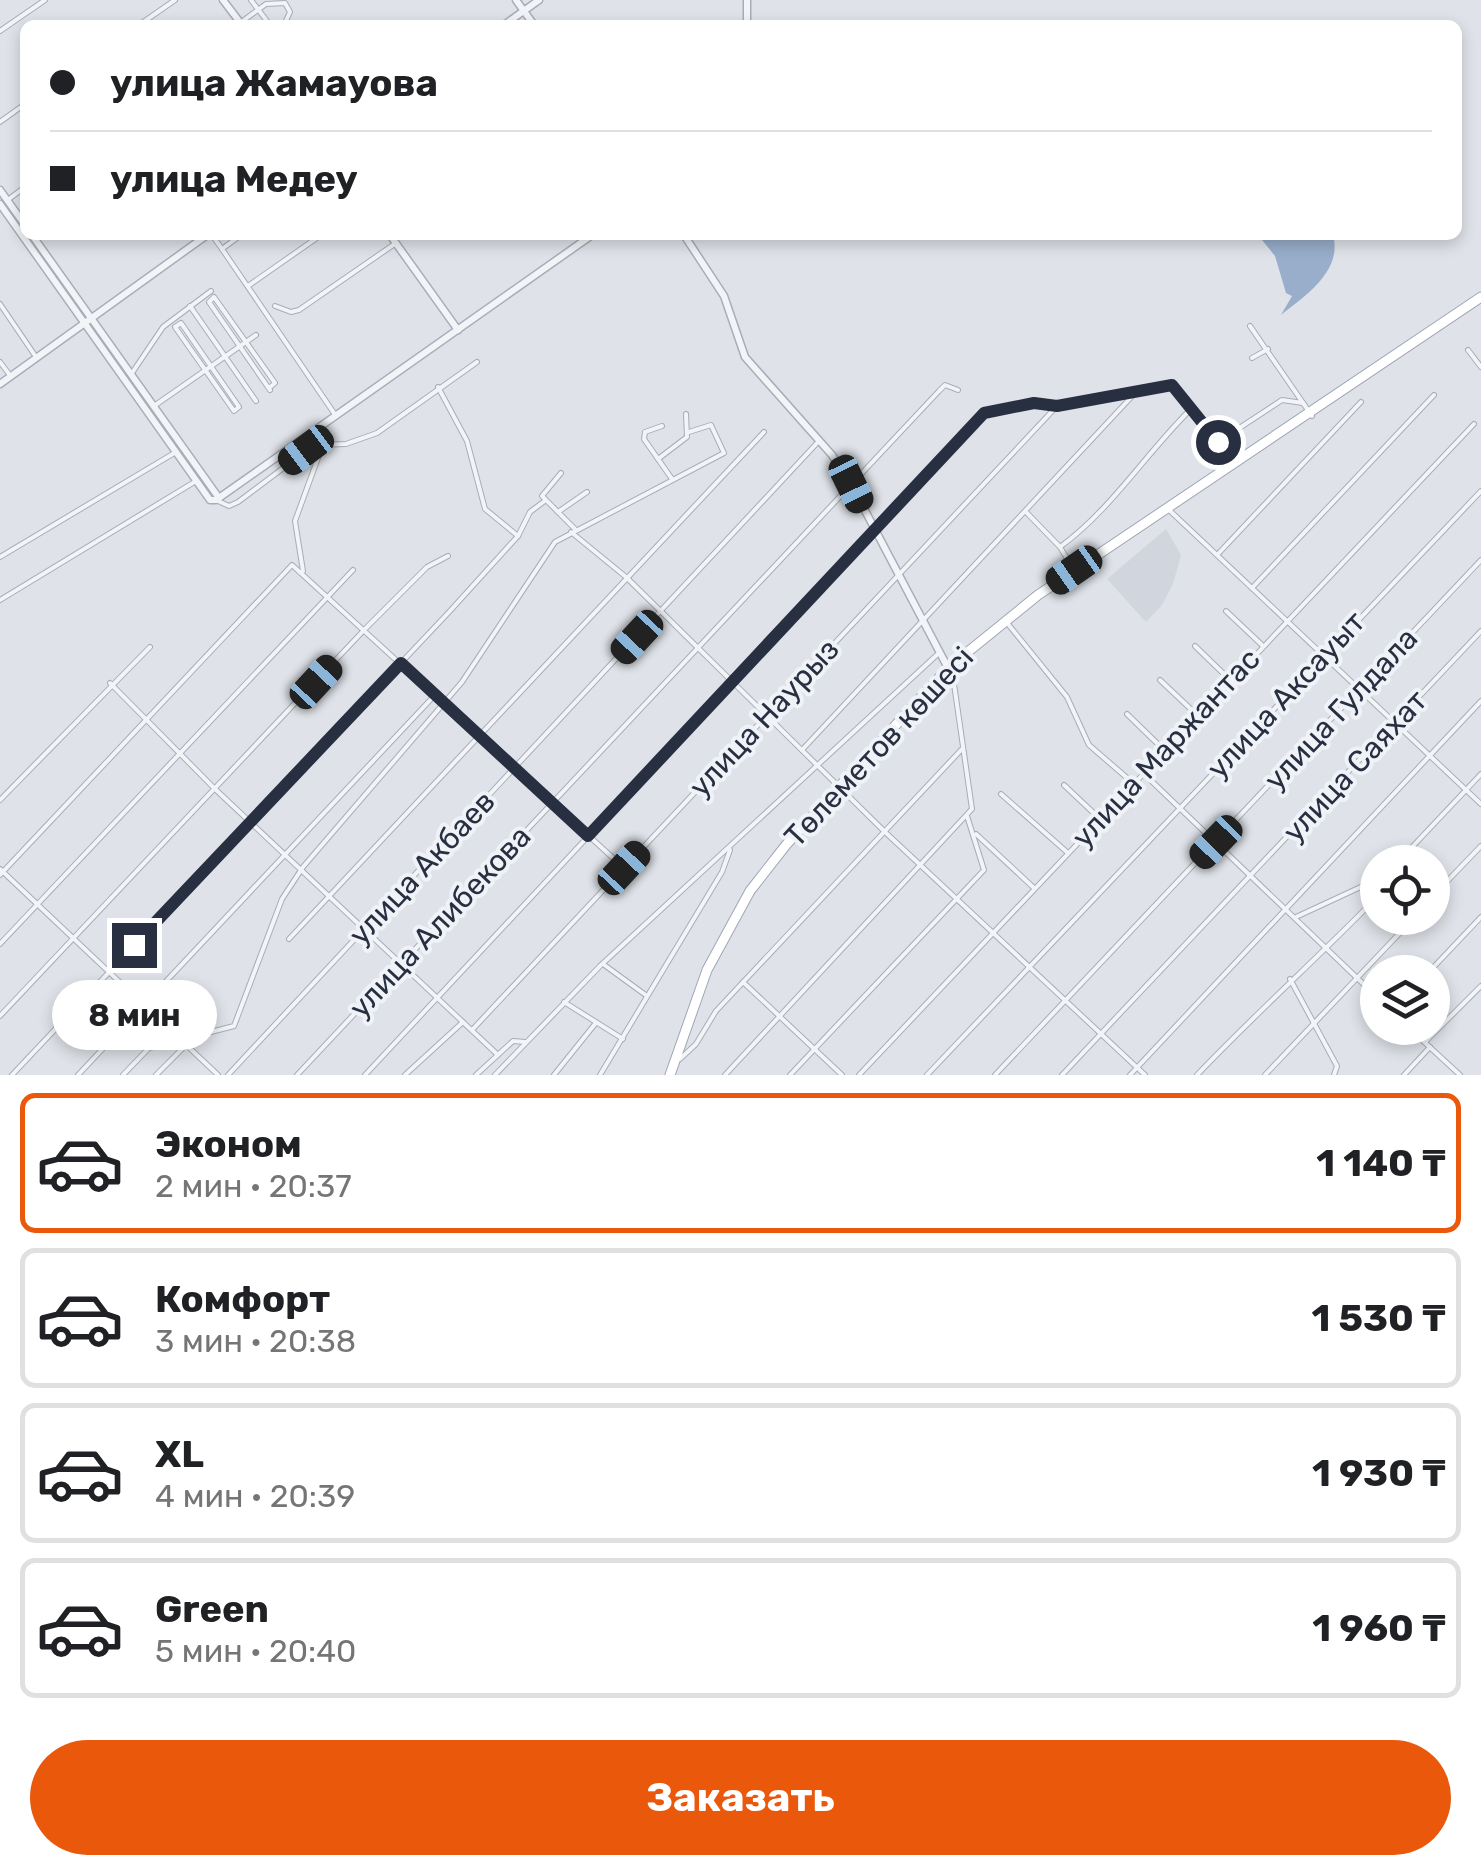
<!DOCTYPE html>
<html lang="ru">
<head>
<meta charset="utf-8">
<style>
  body { margin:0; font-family:Rubik,sans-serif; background:#f6f6f6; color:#202124; height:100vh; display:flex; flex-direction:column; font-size:38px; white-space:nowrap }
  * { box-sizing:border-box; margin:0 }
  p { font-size:32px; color:#757577 }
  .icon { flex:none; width:55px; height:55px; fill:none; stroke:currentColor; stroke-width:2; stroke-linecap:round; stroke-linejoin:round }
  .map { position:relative; height:1075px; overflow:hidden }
  .side { display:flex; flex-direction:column; background:#fff; flex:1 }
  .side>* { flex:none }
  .banner { position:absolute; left:20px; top:20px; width:1442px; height:220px; border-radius:15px; box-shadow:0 5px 15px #0003; display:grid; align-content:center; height:220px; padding:0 30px; background:#fff }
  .tools { position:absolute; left:1360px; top:845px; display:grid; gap:20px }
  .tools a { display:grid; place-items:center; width:90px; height:90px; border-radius:50%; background:#fff; box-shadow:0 5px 15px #0003; font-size:50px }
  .end { position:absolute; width:45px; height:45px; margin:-22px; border:12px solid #272f41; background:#fff; box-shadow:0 0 0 5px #fff }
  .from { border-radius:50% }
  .bubble { position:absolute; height:70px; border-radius:35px; background:#fff; box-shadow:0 5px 15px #0003; font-size:32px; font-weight:700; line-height:70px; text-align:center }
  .car { position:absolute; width:30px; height:60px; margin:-30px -15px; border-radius:12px; box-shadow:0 0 8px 2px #0007; background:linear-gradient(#222 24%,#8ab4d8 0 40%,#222 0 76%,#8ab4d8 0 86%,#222 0) }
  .banner b { display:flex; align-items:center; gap:35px; height:95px; font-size:38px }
  .banner b+b { border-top:2px solid #e0e0e0 }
  .banner i { width:25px; height:25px; background:#202124 }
  ul { padding:18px 0 0; list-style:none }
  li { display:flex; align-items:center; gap:30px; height:140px; margin:0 20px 15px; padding:0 10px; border:5px solid #e0e0e0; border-radius:15px }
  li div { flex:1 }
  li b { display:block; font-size:38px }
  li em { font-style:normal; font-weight:700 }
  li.active { border-color:#ea580c }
  li>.icon { width:90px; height:90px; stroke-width:1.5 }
  .button { display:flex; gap:20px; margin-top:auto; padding:20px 30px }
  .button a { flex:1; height:115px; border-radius:60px; background:#ea580c; color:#fff; font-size:40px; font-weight:700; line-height:115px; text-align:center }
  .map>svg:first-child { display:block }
  .built { fill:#d1d5de }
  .water { fill:#98aecb }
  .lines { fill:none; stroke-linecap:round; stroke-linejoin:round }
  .minor-casing { stroke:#a8adb7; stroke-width:6 }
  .tertiary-casing { stroke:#a8adb7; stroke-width:9 }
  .primary-casing { stroke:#9ea6b6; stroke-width:11 }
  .minor { stroke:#f2f4f7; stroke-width:4 }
  .tertiary { stroke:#f2f4f7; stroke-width:6 }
  .primary { stroke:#fff; stroke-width:9 }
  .route { stroke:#272f41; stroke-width:12 }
  .labels { text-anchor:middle; stroke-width:8; stroke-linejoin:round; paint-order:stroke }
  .street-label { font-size:30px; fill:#272f41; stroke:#eff2f7 }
</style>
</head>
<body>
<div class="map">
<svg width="1481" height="1075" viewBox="0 0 1481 1075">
  <rect width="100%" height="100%" fill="#dfe3e9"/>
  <path class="built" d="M1166,529L1181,555L1173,584L1162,605L1146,622L1107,579Z"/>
  <path class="water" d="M1258,235H1333C1343,271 1305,296 1281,315L1292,296L1286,293L1275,256Z"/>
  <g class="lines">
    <defs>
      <g id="minor">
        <path d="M251,0L270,25"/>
        <path d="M240,23L266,4L285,3L290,12L284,25"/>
        <path d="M139,25L175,0"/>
        <path d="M0,31L45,0"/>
        <path d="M0,122L25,104"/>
        <path d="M9,199L25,187"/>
        <path d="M212,235L222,249"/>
        <path d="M241,235L222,249L336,416"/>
        <path d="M248,286L321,235"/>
        <path d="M0,304L36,357"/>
        <path d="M190,306L256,401"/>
        <path d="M275,306L291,312L299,310L396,243"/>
        <path d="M181,323L239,407L234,411L175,327Z"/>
        <path d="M1250,326L1312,416"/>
        <path d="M1468,350L1481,367"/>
        <path d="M1252,358L1268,349"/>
        <path d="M0,362L9,374"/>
        <path d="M132,373L163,327L211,291"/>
        <path d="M438,387L467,441L485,509L518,536"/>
        <path d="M269,388L275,383L214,297L209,302L270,390"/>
        <path d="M154,406L256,335"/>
        <path d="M662,426L645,432L644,439L672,479"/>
        <path d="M1218,442L1282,400L1303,403"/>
        <path d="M658,459L687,437L686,414"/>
        <path d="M561,473L542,496L575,529"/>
        <path d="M216,500L229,506L238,502L314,445L346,444L377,433L477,362"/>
        <path d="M1167,508L1481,804"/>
        <path d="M558,512L587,492"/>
        <path d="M1027,513L1060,547L1074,570"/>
        <path d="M571,532L626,577L885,832L1145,1075"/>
        <path d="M1060,547C1111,510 1146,453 1192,408"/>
        <path d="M1217,555L1361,402"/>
        <path d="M0,557L176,452"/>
        <path d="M303,571L295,521L322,447"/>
        <path d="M1252,588L1434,395"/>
        <path d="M0,600L196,481"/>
        <path d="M1226,611L1262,645"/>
        <path d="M1008,624L1067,697L1089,745L1133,783"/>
        <path d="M1195,646L1228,678"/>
        <path d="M1160,680L1196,714"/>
        <path d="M110,683L215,789L498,1055"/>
        <path d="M1127,714L1163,749"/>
        <path d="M802,750L1136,392"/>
        <path d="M1142,772L1378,998"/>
        <path d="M1064,785L1100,819"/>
        <path d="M1001,794L1068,853"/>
        <path d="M0,800L150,647"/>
        <path d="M976,834L1034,888"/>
        <path d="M1398,862L1481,774"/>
        <path d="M0,869L218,1075"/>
        <path d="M0,875L292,565L624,868"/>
        <path d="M1432,897L1481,846"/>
        <path d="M1296,917L1378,879"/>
        <path d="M289,939L764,432"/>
        <path d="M0,944L353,570"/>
        <path d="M603,964L647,996"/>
        <path d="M1429,972L1481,917"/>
        <path d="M1290,979L1337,1066L1334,1075"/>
        <path d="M743,982L842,1075"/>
        <path d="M564,1002L623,1039"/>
        <path d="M0,1016L365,629L427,567L448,556"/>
        <path d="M1409,1028L1460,1075"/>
        <path d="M472,1030L1057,406"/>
        <path d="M1425,1042L1481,986"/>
        <path d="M680,1059L696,1044L716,1011L962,749"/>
        <path d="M12,1075L450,611L518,536L530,512L546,500"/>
        <path d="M78,1075L434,696"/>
        <path d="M123,1075L149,1048L234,1026L282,899L303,867L462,682L555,542L724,453L711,425L689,432"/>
        <path d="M156,1075L187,1044"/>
        <path d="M228,1075L818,442"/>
        <path d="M297,1075L939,391L945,385L958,390"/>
        <path d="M365,1075L984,413L1034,403L1057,406L1172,385L1232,460"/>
        <path d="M405,1075L463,1022"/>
        <path d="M476,1075L513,1041L525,1042"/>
        <path d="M495,1075L600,966L940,652"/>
        <path d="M554,1075L595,1024"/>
        <path d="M600,1075L722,872L730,850"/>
        <path d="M725,1075L972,809L952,670"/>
        <path d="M790,1075L984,870L967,816"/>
        <path d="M859,1075L1474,424"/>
        <path d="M927,1075L1481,491"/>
        <path d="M995,1075L1481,560"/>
        <path d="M1062,1075L1481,631"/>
        <path d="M1130,1075L1481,701"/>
        <path d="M1197,1075C1256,1013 1319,957 1378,896"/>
        <path d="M1265,1075L1414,918"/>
        <path d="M1404,1075L1430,1047"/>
      </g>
      <g id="tertiary">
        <path d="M223,0L242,25"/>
        <path d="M516,0L534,25"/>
        <path d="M747,0V25"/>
        <path d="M504,25L539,0"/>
        <path d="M0,190L25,225"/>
        <path d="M0,204L210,500H216L592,235"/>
        <path d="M32,235L219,498"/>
        <path d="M390,235L458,330"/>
        <path d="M684,235L724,296L745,357L832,455L851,484L948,668"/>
        <path d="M0,384L207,235"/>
      </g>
      <path id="primary" d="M670,1075L707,970L750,891L786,845L948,668L1038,595L1481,297"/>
    </defs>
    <use href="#minor" class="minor-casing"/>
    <use href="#tertiary" class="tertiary-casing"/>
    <use href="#primary" class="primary-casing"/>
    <use href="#minor" class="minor"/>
    <use href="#tertiary" class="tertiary"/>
    <use href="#primary" class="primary"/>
  </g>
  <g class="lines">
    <path class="route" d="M134,945L401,663L588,836L984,413L1034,403L1057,406L1172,385L1218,442"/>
  </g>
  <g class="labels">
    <g class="street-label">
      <text transform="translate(1286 695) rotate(-47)" y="10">улица Аксауыт</text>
      <text transform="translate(1341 709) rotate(-47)" y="10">улица Гулдала</text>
      <text transform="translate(764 718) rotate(-47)" y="10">улица Наурыз</text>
      <text transform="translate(879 747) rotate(-47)" y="10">Төлеметов көшесі</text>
      <text transform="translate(1166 748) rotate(-47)" y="10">улица Маржантас</text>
      <text transform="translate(1355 766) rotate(-47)" y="10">улица Саяхат</text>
      <text transform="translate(422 868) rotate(-47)" y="10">улица Акбаев</text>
      <text transform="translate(440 922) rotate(-47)" y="10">улица Алибекова</text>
    </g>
  </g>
</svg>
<div class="tools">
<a><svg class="icon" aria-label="locate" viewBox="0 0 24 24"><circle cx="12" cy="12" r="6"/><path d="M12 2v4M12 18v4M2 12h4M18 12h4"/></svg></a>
<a><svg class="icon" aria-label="layers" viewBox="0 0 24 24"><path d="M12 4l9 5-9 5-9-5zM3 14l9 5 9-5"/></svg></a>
</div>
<i class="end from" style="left:1218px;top:442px"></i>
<i class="end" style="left:134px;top:945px"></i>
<div class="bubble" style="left:52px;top:980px;width:165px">8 мин</div>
<i class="car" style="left:306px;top:450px;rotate:233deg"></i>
<i class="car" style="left:851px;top:484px;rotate:154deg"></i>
<i class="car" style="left:1074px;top:570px;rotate:235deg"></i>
<i class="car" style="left:637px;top:637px;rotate:223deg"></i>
<i class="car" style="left:316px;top:682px;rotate:43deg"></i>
<i class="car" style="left:1216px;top:842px;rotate:224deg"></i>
<i class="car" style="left:624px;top:868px;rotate:43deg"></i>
<div class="banner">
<b><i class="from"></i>улица Жамауова</b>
<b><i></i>улица Медеу</b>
</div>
</div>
<section class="side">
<ul>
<li class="active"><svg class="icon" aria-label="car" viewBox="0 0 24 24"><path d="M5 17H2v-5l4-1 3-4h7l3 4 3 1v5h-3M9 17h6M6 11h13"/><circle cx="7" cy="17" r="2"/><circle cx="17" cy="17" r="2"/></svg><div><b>Эконом</b><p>2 мин · 20:37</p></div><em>1 140 ₸</em></li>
<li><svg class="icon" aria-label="car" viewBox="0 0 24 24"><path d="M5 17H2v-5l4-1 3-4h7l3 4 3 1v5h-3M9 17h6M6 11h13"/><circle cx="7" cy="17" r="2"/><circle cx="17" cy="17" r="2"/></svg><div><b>Комфорт</b><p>3 мин · 20:38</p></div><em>1 530 ₸</em></li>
<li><svg class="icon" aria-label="car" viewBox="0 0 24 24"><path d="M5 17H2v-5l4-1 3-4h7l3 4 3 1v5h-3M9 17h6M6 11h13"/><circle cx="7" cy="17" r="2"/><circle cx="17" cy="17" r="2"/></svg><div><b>XL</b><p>4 мин · 20:39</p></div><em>1 930 ₸</em></li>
<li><svg class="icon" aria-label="car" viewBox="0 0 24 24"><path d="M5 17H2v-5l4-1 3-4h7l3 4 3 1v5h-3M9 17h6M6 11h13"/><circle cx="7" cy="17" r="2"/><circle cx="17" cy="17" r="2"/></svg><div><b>Green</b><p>5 мин · 20:40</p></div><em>1 960 ₸</em></li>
</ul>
<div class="button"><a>Заказать</a></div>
</section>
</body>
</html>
